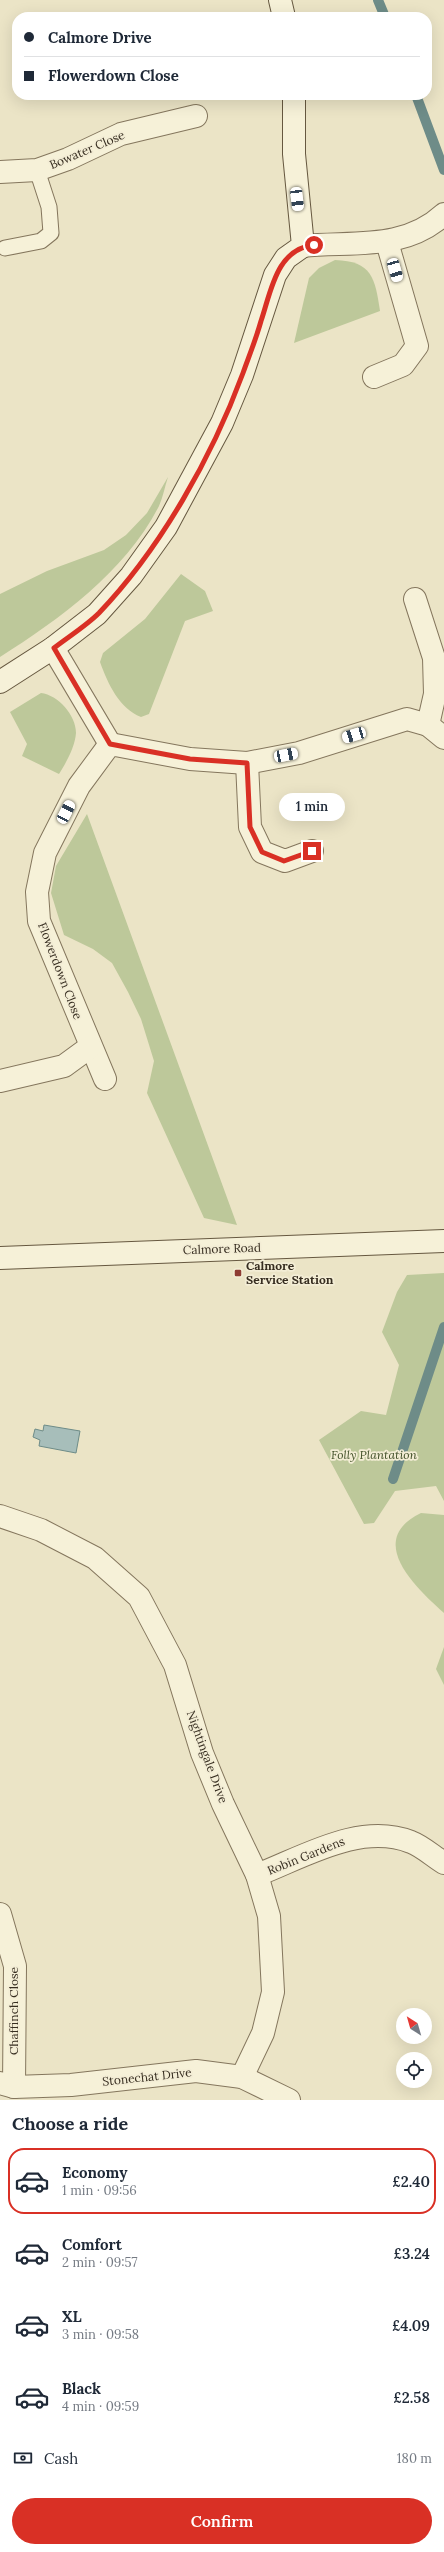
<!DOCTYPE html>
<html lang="en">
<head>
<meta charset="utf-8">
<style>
  body { margin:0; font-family:Lora,serif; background:#f6f6f7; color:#1f2937; height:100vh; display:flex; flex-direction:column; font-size:15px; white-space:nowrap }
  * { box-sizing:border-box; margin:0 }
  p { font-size:13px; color:#747a83 }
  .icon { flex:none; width:22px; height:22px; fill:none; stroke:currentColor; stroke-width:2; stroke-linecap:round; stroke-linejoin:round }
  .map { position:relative; height:2100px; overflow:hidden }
  .details { display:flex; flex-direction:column; background:#fff; flex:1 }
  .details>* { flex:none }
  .banner { position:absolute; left:12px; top:12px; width:420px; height:88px; border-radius:16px; box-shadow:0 4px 16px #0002; display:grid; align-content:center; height:88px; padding:0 12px; background:#fff }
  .needle { width:26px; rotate:323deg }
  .tools { position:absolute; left:396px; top:2008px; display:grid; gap:8px }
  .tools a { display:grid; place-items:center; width:36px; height:36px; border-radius:50%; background:#fff; box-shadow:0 4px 16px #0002; font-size:20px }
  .end { position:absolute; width:18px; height:18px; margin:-9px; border:5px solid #d93025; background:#fff; box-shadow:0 0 0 2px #fff }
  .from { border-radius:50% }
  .bubble { position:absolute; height:28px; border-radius:14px; background:#fff; box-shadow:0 4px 16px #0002; font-size:13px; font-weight:600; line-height:28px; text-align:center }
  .car { position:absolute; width:12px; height:24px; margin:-12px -6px; border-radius:5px; box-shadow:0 0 3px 1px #0007; background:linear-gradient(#fff 24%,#345 0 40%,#fff 0 76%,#345 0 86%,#fff 0) }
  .banner b { display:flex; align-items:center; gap:14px; height:38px; font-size:15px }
  .banner b+b { border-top:1px solid #e0e1e3 }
  .banner i { width:10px; height:10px; background:#1f2937 }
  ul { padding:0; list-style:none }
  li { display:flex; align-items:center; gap:12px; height:66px; margin:0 8px 6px; padding:0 4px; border:2px solid transparent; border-radius:16px }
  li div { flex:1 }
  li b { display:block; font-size:15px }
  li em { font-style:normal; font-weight:600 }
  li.on { border-color:#d93025 }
  li>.icon { width:36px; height:36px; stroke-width:1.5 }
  h2 { padding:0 12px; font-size:18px; line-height:48px }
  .pay { display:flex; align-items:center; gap:10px; height:44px; padding:0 12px; font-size:15px }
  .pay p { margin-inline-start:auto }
  .action { display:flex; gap:8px; margin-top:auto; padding:8px 12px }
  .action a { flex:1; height:46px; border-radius:24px; background:#d93025; color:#fff; font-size:16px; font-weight:600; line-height:46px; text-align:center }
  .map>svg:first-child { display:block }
  .green { fill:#bdc89a }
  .water { fill:#a7beba; stroke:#6e8c88 }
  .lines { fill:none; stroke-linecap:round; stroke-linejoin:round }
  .stream { stroke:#6e8c88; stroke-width:10 }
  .lane-casing { stroke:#84765d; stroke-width:17 }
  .street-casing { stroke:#84765d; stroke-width:24 }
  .secondary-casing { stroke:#665840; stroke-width:24 }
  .lane { stroke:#f6f1d8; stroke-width:15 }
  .street { stroke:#f6f1d8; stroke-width:22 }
  .secondary { stroke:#f6f1d8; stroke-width:22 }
  .route { stroke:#d93025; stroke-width:5 }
  .poi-dot { fill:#8e3c32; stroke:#f3edd5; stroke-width:1.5 }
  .labels { text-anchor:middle; stroke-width:3.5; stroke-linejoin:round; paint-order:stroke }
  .street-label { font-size:12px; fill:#362d20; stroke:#f3edd5 }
  .poi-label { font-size:12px; font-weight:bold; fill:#362d20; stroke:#f3edd5; text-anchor:start }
  .park-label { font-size:12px; font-style:italic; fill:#415028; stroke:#f3edd5 }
</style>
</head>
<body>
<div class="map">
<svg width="444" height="2100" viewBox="0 0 444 2100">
  <rect width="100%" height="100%" fill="#ebe4c6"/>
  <g class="green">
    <path d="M335,260C372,261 375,278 380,311L294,343L309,278L319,268Z"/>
    <path d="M168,477C165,486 163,497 159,506C126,571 60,619 0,657V594L47,571L104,550L126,535L147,513Z"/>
    <path d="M181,574L205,591L213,611L185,621L149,714L141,717C119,708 108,684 100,662L103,653L145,619Z"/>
    <path d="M41,693C58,695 76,715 76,733C75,747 66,763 59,774L22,756L27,744L10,712Z"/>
    <path d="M87,814L237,1225L204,1218L147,1093L154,1061L141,1019L128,992L112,963L93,949L64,935L51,893L56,866Z"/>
    <path d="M444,1273V1501L436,1486L395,1491L374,1523L364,1524L319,1440L361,1411L386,1415L399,1365L382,1332L397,1292L407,1275Z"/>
    <path d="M421,1513L444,1515V1613C415,1587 365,1540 421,1513Z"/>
    <path d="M444,1647V1685L436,1669Z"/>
  </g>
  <path class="water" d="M44,1425L80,1431L76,1453L39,1446L40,1440L33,1437L35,1429L43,1431Z"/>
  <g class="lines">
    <g class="stream">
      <path d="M378,0L385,17"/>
      <path d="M416,95L444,170"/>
      <path d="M393,1479L444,1327"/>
    </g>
    <defs>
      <path id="lane" d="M5,248L41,241L51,233L49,207L37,170"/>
      <g id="street">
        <path d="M0,172L37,170L68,159L121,134L196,116"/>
        <path d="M303,246C352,241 404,251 444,214"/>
        <path d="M374,377L403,365L417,346L387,242"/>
        <path d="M415,599L434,658L435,694L428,725"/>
        <path d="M53,648L110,744"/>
        <path d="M247,763L250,827L262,852L285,861L312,851"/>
        <path d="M105,1079L39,921L37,892L45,853L79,786L110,744L190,759L247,763L299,753L407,719L428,725L444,738"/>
        <path d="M0,1081L64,1066L90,1047"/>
        <path d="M0,1516L41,1530L95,1558L139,1597L175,1665L202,1753L223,1804L257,1875L269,1916L273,1992L263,2033L242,2077"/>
        <path d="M257,1875C304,1857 360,1822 411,1842C422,1846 434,1857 444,1863"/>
        <path d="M0,1914L15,1966L14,2087"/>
        <path d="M0,2083L14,2087L71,2085L196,2071L242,2077L289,2100"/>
      </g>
      <g id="secondary">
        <path d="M280,0L284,17"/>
        <path d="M0,682L53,648L97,614L131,576L166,527L222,423L242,375L275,275L286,258L303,246L294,154V95"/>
        <path d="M0,1258L444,1241"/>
      </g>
    </defs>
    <use href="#lane" class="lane-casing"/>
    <use href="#street" class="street-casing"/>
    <use href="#secondary" class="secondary-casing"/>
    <use href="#lane" class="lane"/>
    <use href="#street" class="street"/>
    <use href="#secondary" class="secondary"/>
  </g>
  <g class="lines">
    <path class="route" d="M312,851L284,861L262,852L250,827L247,763L190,759L110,744L54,648C68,637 86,626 99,613C161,548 212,457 243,373C249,356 256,339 261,321C271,292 276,249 314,245"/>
  </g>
  <rect class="poi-dot" x="234" y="1269" width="8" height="8" rx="2"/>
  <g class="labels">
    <g class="street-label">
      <text transform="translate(87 150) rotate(-23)" y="4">Bowater Close</text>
      <text transform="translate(60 971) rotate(69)" y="4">Flowerdown Close</text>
      <text transform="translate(222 1249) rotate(-2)" y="4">Calmore Road</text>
      <text transform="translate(207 1757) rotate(70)" y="4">Nightingale Drive</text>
      <text transform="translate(306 1856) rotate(-22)" y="4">Robin Gardens</text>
      <text transform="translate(14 2011) rotate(-90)" y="4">Chaffinch Close</text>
      <text transform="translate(147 2077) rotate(-6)" y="4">Stonechat Drive</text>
    </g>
    <g class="poi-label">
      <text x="246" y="1270">Calmore<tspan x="246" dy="14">Service Station</tspan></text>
    </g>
    <g class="park-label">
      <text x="374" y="1459">Folly Plantation</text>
    </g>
  </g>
</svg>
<div class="tools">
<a><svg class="needle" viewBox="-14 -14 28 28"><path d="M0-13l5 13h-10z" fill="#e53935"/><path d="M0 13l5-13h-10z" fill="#747a83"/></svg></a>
<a><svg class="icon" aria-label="locate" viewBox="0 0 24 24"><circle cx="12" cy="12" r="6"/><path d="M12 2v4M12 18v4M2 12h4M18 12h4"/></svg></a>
</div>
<i class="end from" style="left:314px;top:245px"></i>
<i class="end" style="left:312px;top:851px"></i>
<div class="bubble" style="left:279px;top:793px;width:66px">1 min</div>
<i class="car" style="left:297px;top:199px;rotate:173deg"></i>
<i class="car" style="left:395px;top:270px;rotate:164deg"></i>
<i class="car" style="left:354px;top:735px;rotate:253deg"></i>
<i class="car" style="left:286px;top:755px;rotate:79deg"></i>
<i class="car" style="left:66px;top:812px;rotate:27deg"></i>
<div class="banner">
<b><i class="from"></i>Calmore Drive</b>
<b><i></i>Flowerdown Close</b>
</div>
</div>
<section class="details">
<h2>Choose a ride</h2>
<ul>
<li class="on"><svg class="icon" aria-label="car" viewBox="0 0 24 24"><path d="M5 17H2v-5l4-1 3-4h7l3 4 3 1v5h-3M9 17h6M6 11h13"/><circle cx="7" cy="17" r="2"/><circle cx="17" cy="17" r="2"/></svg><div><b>Economy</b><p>1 min · 09:56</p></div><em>£2.40</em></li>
<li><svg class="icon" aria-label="car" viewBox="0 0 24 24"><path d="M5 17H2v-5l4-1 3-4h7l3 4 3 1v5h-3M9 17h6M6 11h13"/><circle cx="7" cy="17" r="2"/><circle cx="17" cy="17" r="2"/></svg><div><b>Comfort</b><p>2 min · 09:57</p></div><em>£3.24</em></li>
<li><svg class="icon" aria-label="car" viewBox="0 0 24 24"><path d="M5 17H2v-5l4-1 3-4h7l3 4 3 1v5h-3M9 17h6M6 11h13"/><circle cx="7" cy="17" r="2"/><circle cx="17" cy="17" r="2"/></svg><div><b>XL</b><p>3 min · 09:58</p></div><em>£4.09</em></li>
<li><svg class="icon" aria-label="car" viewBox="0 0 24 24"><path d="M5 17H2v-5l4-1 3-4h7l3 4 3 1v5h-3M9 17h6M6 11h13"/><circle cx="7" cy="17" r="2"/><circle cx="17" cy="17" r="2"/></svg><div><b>Black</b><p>4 min · 09:59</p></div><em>£2.58</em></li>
</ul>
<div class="pay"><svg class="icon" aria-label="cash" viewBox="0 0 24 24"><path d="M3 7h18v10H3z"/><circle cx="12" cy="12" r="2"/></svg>Cash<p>180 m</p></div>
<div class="action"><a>Confirm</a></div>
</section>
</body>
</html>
